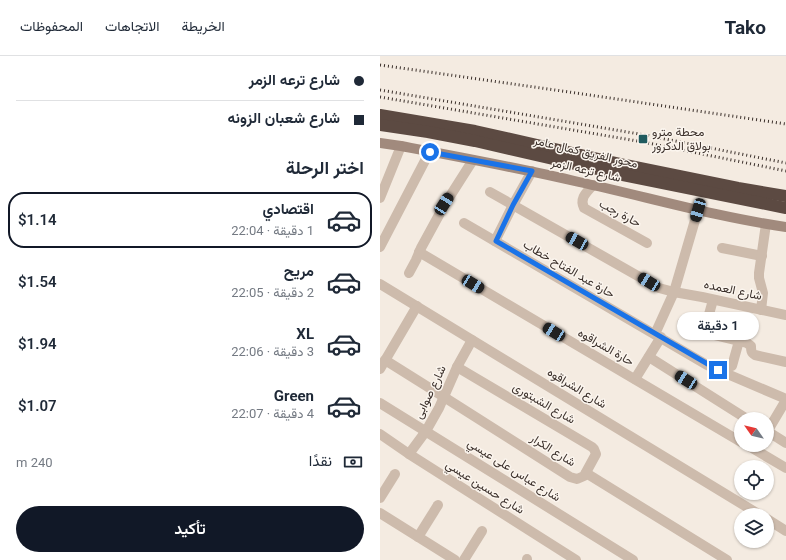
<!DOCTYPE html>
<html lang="ar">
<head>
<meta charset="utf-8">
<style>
  body { margin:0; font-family:Roboto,Vazirmatn,sans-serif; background:#f6f6f7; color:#1f2937; direction:rtl; height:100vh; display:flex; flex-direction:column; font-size:15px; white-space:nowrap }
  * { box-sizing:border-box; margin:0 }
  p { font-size:13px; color:#747a83 }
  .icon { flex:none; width:22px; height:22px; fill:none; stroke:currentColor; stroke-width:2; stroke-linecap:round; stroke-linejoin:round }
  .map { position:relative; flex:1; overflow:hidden; direction:ltr }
  .details { display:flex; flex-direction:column; background:#fff; width:380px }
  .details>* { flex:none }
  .hud { display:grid; align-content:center; height:88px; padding:0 16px; background:#fff }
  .needle { width:26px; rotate:304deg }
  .tools { position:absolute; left:354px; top:356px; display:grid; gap:8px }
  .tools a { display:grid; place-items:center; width:40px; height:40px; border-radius:50%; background:#fff; box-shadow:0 1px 3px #0004; font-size:20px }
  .end { position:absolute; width:18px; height:18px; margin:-9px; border:5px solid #1a73e8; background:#fff; box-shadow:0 0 0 2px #fff }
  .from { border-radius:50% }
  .bubble { position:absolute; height:28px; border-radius:14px; background:#fff; box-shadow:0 1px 3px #0004; font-size:13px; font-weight:600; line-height:28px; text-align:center; direction:rtl }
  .car { position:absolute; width:12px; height:24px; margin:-12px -6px; border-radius:5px; box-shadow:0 0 3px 1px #0007; background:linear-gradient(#222 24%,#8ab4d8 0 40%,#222 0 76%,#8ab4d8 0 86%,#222 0) }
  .hud b { display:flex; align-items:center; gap:14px; height:38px; font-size:15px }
  .hud b+b { border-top:1px solid #e0e1e3 }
  .hud i { width:10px; height:10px; background:#1f2937 }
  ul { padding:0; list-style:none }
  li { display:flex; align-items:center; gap:12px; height:56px; margin:0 8px 6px; padding:0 8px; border:2px solid transparent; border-radius:16px }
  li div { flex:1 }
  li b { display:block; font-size:15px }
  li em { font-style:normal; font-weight:600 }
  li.active { border-color:#111827 }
  li>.icon { width:36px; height:36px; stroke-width:1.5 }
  h2 { padding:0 16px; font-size:18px; line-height:48px }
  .pay { display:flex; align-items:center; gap:10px; height:44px; padding:0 16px; font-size:15px }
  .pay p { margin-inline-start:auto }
  .cta { display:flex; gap:8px; margin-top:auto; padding:8px 16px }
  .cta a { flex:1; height:46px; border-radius:24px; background:#111827; color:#fff; font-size:16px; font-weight:600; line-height:46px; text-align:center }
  header { display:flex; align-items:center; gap:24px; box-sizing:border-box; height:56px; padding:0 20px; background:#fff; border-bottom:1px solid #e0e1e3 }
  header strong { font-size:19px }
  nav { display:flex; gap:22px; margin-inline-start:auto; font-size:14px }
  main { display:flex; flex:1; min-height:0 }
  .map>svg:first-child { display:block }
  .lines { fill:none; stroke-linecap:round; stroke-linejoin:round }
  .street { stroke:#cdbbac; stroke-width:10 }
  .secondary { stroke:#a18a7d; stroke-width:10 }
  .highway { stroke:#5c4a42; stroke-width:12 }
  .rail { stroke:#3b302b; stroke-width:3; stroke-dasharray:1 3; stroke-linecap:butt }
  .route { stroke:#1a73e8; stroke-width:5 }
  .poi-dot { fill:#1f5a5e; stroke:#fbf5ee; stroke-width:1.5 }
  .labels { text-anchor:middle; stroke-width:3; stroke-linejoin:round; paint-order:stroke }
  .poi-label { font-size:12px; fill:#3b302b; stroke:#fbf5ee; text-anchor:start }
  .street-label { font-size:12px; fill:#3b302b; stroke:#fbf5ee }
</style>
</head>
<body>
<header>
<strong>Tako</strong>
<nav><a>الخريطة</a><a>الاتجاهات</a><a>المحفوظات</a></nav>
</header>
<main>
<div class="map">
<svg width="406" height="504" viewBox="0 0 406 504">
  <rect width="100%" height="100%" fill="#f4ebe1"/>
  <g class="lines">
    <g class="street">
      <path d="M213,129C207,136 199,142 204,152L267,187"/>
      <path d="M110,136L279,232L294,236L322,241L406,259"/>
      <path d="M0,142L21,90"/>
      <path d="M84,167L327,309L338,314L406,343"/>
      <path d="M115,185L133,149L152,115"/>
      <path d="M0,191L50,95"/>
      <path d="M342,192L382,200"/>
      <path d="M39,196L361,386"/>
      <path d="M29,217L36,204L41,192L65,148L93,104"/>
      <path d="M0,228L380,459"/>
      <path d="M381,254L383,237L379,222V217L386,168"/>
      <path d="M302,267L330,278L367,287L371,290C371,294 371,297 375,299L406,306"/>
      <path d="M324,276L333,244"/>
      <path d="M275,278L294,236L318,154"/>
      <path d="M269,301L367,363"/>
      <path d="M5,304L64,341L190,421L197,423L204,420L216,398L214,393L212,391L77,311"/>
      <path d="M352,310L359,285"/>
      <path d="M0,313L37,250"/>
      <path d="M255,323L281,281"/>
      <path d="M0,347L253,504"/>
      <path d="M387,375L406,387"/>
      <path d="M387,376L406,344"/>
      <path d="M0,378L29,398L196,504"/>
      <path d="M367,389L406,412"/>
      <path d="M29,398L46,375L59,352L77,311L92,284"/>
      <path d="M206,417L347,504"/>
      <path d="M0,442L15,418"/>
      <path d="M0,457L75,504"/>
      <path d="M387,463L406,475"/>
      <path d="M38,481L58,449"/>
      <path d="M84,504L102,475"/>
      <path d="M147,504V503"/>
    </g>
    <path class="secondary" d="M0,87L21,90C80,101 140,112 199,126C268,141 336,161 406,171"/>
    <g class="highway">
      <path d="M0,59L95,75L245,109L358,132L406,140"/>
      <path d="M0,69L48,76L95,85L243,119L406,152"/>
    </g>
    <g class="rail">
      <path d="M0,9L189,36L406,68"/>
      <path d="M0,34L265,79L406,107"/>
      <path d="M0,41L263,86L406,115"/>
    </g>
  </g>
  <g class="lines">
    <path class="route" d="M50,96L152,115L133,149L116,185L338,314"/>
  </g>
  <rect class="poi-dot" x="258" y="78" width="10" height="10" rx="2"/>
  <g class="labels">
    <g class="poi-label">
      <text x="272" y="80">محطة مترو<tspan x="272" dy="14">بولاق الدكرور</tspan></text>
    </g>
    <g class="street-label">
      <text transform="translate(206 96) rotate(13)" y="4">محور الفريق كمال عامر</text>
      <text transform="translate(206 114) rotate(13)" y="4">شارع ترعه الزمر</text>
      <text transform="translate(240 157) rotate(28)" y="4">حارة رجب</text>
      <text transform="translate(189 213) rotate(30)" y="4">حارة عبد الفتاح خطاب</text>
      <text transform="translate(353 234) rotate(12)" y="4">شارع العمده</text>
      <text transform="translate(226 291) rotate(30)" y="4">حارة الشراقوه</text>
      <text transform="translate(197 332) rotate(31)" y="4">شارع الشراقوه</text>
      <text transform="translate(50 336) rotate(-64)" y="4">شارع صوابى</text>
      <text transform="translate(164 347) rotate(30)" y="4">شارع الشبتورى</text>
      <text transform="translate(173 394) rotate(32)" y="4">شارع الكرار</text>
      <text transform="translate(134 414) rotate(32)" y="4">شارع عباس على عيسي</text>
      <text transform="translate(105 431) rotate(32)" y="4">شارع حسين عيسي</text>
    </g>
  </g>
</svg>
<div class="tools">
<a><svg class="needle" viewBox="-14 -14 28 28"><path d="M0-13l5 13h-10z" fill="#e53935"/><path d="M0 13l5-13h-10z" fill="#747a83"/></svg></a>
<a><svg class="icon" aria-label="locate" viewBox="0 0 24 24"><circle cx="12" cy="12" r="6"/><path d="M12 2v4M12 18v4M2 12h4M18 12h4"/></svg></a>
<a><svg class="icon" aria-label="layers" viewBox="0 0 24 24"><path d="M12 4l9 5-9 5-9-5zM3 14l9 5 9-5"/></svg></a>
</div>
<i class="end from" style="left:50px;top:96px"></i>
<i class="end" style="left:338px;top:314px"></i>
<div class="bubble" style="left:297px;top:256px;width:82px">1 دقيقة</div>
<i class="car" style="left:64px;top:148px;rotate:33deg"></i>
<i class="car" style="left:318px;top:154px;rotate:196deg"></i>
<i class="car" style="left:197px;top:185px;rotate:299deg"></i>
<i class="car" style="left:269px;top:226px;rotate:301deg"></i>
<i class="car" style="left:93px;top:228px;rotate:121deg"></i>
<i class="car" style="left:174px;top:276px;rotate:301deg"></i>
<i class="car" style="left:306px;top:324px;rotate:302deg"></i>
</div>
<section class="details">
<div class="hud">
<b><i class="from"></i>شارع ترعه الزمر</b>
<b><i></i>شارع شعبان الزونه</b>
</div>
<h2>اختر الرحلة</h2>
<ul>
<li class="active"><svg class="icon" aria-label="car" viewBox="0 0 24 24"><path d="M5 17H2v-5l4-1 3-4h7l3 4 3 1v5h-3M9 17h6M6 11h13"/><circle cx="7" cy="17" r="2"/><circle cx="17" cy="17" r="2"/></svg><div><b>اقتصادي</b><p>1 دقيقة · 22:04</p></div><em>$1.14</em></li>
<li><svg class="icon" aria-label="car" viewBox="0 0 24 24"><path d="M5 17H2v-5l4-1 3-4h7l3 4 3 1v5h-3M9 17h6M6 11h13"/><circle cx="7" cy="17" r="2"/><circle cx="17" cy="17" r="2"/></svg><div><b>مريح</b><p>2 دقيقة · 22:05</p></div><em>$1.54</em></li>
<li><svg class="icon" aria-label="car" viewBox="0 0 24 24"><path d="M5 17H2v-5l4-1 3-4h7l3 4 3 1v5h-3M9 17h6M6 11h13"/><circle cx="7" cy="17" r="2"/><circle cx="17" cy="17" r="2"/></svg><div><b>XL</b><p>3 دقيقة · 22:06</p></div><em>$1.94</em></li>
<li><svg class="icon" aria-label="car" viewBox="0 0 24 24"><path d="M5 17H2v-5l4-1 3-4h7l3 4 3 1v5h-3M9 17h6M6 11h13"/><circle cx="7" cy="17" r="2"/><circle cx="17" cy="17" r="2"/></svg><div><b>Green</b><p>4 دقيقة · 22:07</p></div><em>$1.07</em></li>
</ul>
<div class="pay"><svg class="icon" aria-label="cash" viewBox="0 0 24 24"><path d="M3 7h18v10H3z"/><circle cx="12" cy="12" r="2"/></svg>نقدًا<p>240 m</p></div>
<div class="cta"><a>تأكيد</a></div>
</section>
</main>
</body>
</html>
